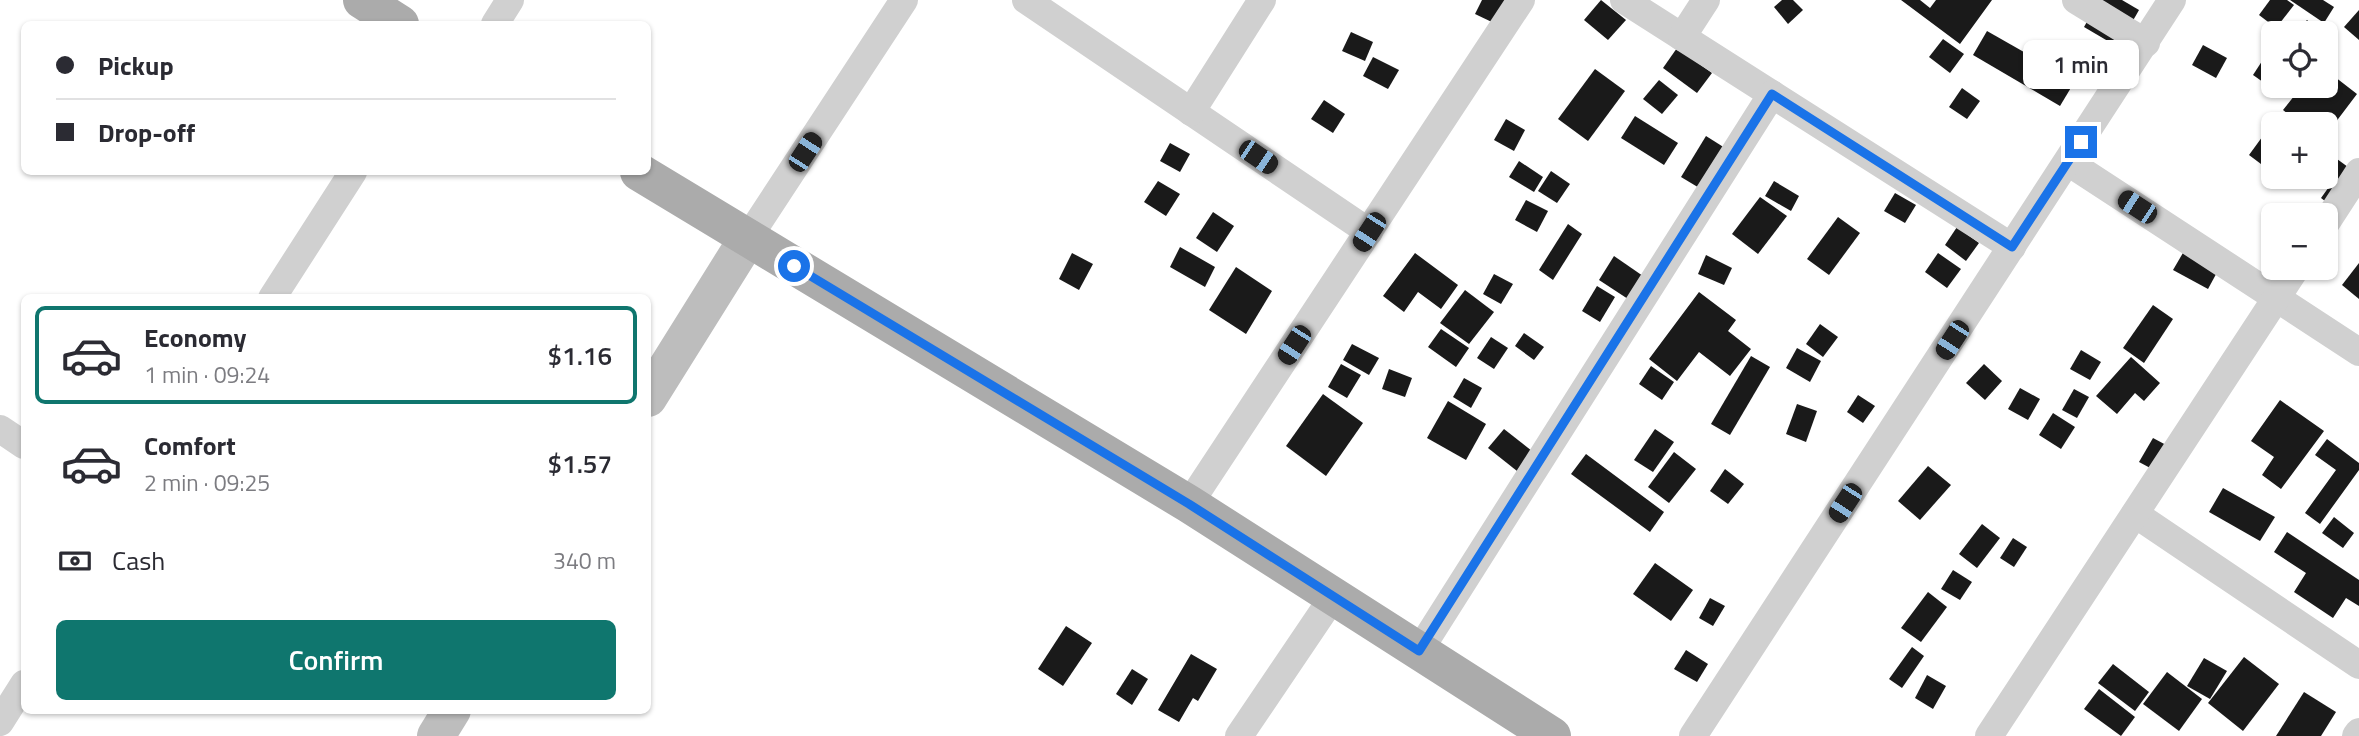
<!DOCTYPE html>
<html lang="en">
<head>
<meta charset="utf-8">
<style>
  body { margin:0; font-family:"Titillium Web",sans-serif; background:#f2f2f3; color:#2b2b33; height:100vh; display:flex; flex-direction:column; font-size:26px; white-space:nowrap }
  * { box-sizing:border-box; margin:0 }
  p { font-size:23px; color:#7c7c81 }
  .icon { flex:none; width:38px; height:38px; fill:none; stroke:currentColor; stroke-width:2; stroke-linecap:round; stroke-linejoin:round }
  .map { position:relative; flex:1; overflow:hidden }
  .panel { position:absolute; left:21px; top:294px; width:630px; height:420px; display:flex; flex-direction:column; background:#fff; border-radius:10px; box-shadow:0 2px 5px #0004 }
  .panel>* { flex:none }
  .top-card { position:absolute; left:21px; top:21px; width:630px; height:154px; border-radius:10px; box-shadow:0 2px 5px #0004; display:grid; align-content:center; height:154px; padding:0 35px; background:#fff }
  .controls { position:absolute; left:2261px; top:21px; display:grid; gap:14px }
  .controls a { display:grid; place-items:center; width:77px; height:77px; border-radius:10px; background:#fff; box-shadow:0 2px 5px #0004; font-size:35px }
  .end { position:absolute; width:32px; height:32px; margin:-16px; border:9px solid #1a73e8; background:#fff; box-shadow:0 0 0 4px #fff }
  .from { border-radius:50% }
  .bubble { position:absolute; height:49px; border-radius:10px; background:#fff; box-shadow:0 2px 5px #0004; font-size:23px; font-weight:600; line-height:49px; text-align:center }
  .car { position:absolute; width:21px; height:42px; margin:-21px -10px; border-radius:9px; box-shadow:0 0 5px 2px #0007; background:linear-gradient(#222 24%,#8ab4d8 0 40%,#222 0 76%,#8ab4d8 0 86%,#222 0) }
  .top-card b { display:flex; align-items:center; gap:24px; height:66px; font-size:26px }
  .top-card b+b { border-top:2px solid #e1e1e2 }
  .top-card i { width:18px; height:18px; background:#2b2b33 }
  ul { padding:12px 0 0; list-style:none }
  li { display:flex; align-items:center; gap:21px; height:98px; margin:0 14px 10px; padding:0 21px; border:4px solid transparent; border-radius:10px }
  li div { flex:1 }
  li b { display:block; font-size:26px }
  li em { font-style:normal; font-weight:600 }
  li.on { border-color:#0f766e }
  li>.icon { width:63px; height:63px; stroke-width:1.5 }
  .pay { display:flex; align-items:center; gap:18px; height:77px; padding:0 35px; font-size:26px }
  .pay p { margin-inline-start:auto }
  .cta { display:flex; gap:14px; margin-top:auto; padding:14px 35px }
  .cta a { flex:1; height:80px; border-radius:10px; background:#0f766e; color:#fff; font-size:28px; font-weight:600; line-height:80px; text-align:center }
  .map>svg:first-child { display:block }
  .building { fill:#1a1a1a }
  .lines { fill:none; stroke-linecap:round; stroke-linejoin:round }
  .street { stroke:#d0d0d0; stroke-width:28 }
  .secondary { stroke:#bdbdbd; stroke-width:38 }
  .primary { stroke:#ababab; stroke-width:38 }
  .route { stroke:#1a73e8; stroke-width:9 }
</style>
</head>
<body>
<div class="map">
<svg width="2359" height="736" viewBox="0 0 2359 736">
  <rect width="100%" height="100%" fill="#fff"/>
  <g class="building">
    <path d="M1482,0H1508L1496,24L1475,14Z"/>
    <path d="M1601,0L1626,20L1608,40L1584,20Z"/>
    <path d="M1782,0H1793L1803,10L1788,24L1774,7Z"/>
    <path d="M1901,0H1920L1930,8L1936,0H1992L1960,44Z"/>
    <path d="M2099,0H2122L2139,10L2118,47L2084,27Z"/>
    <path d="M2270,0H2287L2294,5L2276,28L2259,15Z"/>
    <path d="M2290,0H2323L2334,7L2324,23Z"/>
    <path d="M2359,10V40L2344,27Z"/>
    <path d="M2307,20L2321,33H2295Z"/>
    <path d="M1987,31L2075,81L2060,106L1973,55Z"/>
    <path d="M1351,32L1373,42L1365,61L1342,51Z"/>
    <path d="M1943,39L1964,54L1950,73L1929,57Z"/>
    <path d="M2203,45L2227,58L2216,78L2192,65Z"/>
    <path d="M1677,48L1712,73L1697,93L1663,68Z"/>
    <path d="M2266,55L2273,59V89L2253,75Z"/>
    <path d="M1373,57L1399,70L1388,89L1363,76Z"/>
    <path d="M1595,69L1625,91L1588,141L1558,119Z"/>
    <path d="M2326,70L2357,94L2326,135V124H2301L2283,110L2302,86H2326Z"/>
    <path d="M1659,80L1678,95L1662,114L1643,99Z"/>
    <path d="M1962,88L1980,101L1967,119L1949,107Z"/>
    <path d="M1324,100L1345,114L1333,133L1311,119Z"/>
    <path d="M1635,116L1678,143L1664,165L1621,138Z"/>
    <path d="M2276,118L2284,124H2273V173L2249,155Z"/>
    <path d="M1506,119L1525,130L1514,151L1494,140Z"/>
    <path d="M1706,136L1725,148L1701,189L1681,177Z"/>
    <path d="M1170,143L1190,154L1180,172L1160,161Z"/>
    <path d="M2326,151L2359,175L2338,211L2321,198L2331,184L2321,177H2326Z"/>
    <path d="M1519,161L1543,177L1534,192L1509,177Z"/>
    <path d="M1551,171L1570,184L1557,203L1538,191Z"/>
    <path d="M1158,181L1180,194L1166,216L1144,202Z"/>
    <path d="M1774,181L1799,196L1791,211L1765,196Z"/>
    <path d="M1895,193L1916,205L1905,223L1884,211Z"/>
    <path d="M1760,197L1787,216L1758,254L1732,234Z"/>
    <path d="M1526,200L1548,211L1537,232L1515,220Z"/>
    <path d="M1213,212L1234,226L1217,252L1196,238Z"/>
    <path d="M1838,217L1860,233L1829,275L1807,259Z"/>
    <path d="M1568,224L1582,234L1553,280L1539,270Z"/>
    <path d="M1957,227L1979,243L1966,261L1945,245Z"/>
    <path d="M2187,246L2221,265L2208,289L2173,270Z"/>
    <path d="M1180,247L1215,267L1205,287L1170,267Z"/>
    <path d="M1072,253L1093,264L1079,290L1059,279Z"/>
    <path d="M1415,253L1458,285L1441,309L1418,292L1404,312L1383,296Z"/>
    <path d="M1938,253L1961,269L1947,288L1925,272Z"/>
    <path d="M1706,255L1732,268L1724,285L1698,274Z"/>
    <path d="M1614,256L1643,276L1628,299L1599,280Z"/>
    <path d="M2359,263V299L2342,285Z"/>
    <path d="M1236,267L1272,291L1246,334L1209,310Z"/>
    <path d="M1494,274L1513,284L1501,304L1483,294Z"/>
    <path d="M1597,286L1615,297L1600,322L1582,311Z"/>
    <path d="M1465,290L1494,312L1469,344L1440,323Z"/>
    <path d="M1699,292L1736,320L1728,331L1751,349L1730,376L1699,352L1677,381L1649,359Z"/>
    <path d="M2153,305L2173,319L2144,363L2123,348Z"/>
    <path d="M1820,324L1838,337L1823,357L1806,344Z"/>
    <path d="M1441,329L1469,348L1456,367L1428,347Z"/>
    <path d="M1524,333L1544,347L1534,360L1515,346Z"/>
    <path d="M1491,337L1508,348L1494,369L1477,358Z"/>
    <path d="M1352,344L1379,358L1369,375L1343,360Z"/>
    <path d="M1797,348L1821,361L1810,382L1786,368Z"/>
    <path d="M2081,350L2101,362L2090,380L2070,369Z"/>
    <path d="M1751,356L1770,367L1730,435L1711,424Z"/>
    <path d="M2131,357L2160,383L2144,401L2135,393L2117,414L2096,396Z"/>
    <path d="M1341,364L1361,375L1347,398L1328,387Z"/>
    <path d="M1984,364L2002,381L1985,400L1966,383Z"/>
    <path d="M1651,366L1674,382L1662,400L1639,384Z"/>
    <path d="M1389,369L1412,378L1405,397L1382,389Z"/>
    <path d="M1464,378L1482,388L1471,408L1453,397Z"/>
    <path d="M2020,388L2040,399L2028,420L2008,409Z"/>
    <path d="M2074,389L2089,397L2077,418L2062,410Z"/>
    <path d="M1323,394L1363,423L1326,476L1286,446Z"/>
    <path d="M1858,395L1875,406L1863,423L1847,412Z"/>
    <path d="M2280,400L2324,431L2281,489L2262,475L2274,457L2251,441Z"/>
    <path d="M1448,401L1486,424L1466,460L1427,438Z"/>
    <path d="M1797,404L1817,411L1806,442L1786,434Z"/>
    <path d="M2053,413L2075,427L2061,449L2039,435Z"/>
    <path d="M1504,429L1532,451L1517,471L1488,448Z"/>
    <path d="M1655,429L1674,442L1653,472L1634,460Z"/>
    <path d="M2153,438L2168,446L2154,470L2139,462Z"/>
    <path d="M2327,439L2359,463V470L2320,524L2305,513L2336,470L2315,455Z"/>
    <path d="M1674,452L1696,469L1669,503L1648,487Z"/>
    <path d="M1586,454L1664,512L1650,532L1571,474Z"/>
    <path d="M1928,466L1951,485L1920,520L1898,501Z"/>
    <path d="M1725,469L1744,484L1728,504L1710,491Z"/>
    <path d="M2223,488L2275,517L2260,541L2209,512Z"/>
    <path d="M2334,517L2354,533L2343,548L2322,533Z"/>
    <path d="M1982,524L2000,538L1977,568L1959,554Z"/>
    <path d="M2287,532L2359,580V606L2346,598L2333,618L2294,592L2306,573L2274,552Z"/>
    <path d="M2013,538L2027,547L2014,567L2000,558Z"/>
    <path d="M1655,563L1693,590L1671,621L1633,594Z"/>
    <path d="M1953,570L1972,582L1960,600L1941,589Z"/>
    <path d="M1928,592L1947,607L1921,642L1901,628Z"/>
    <path d="M1710,598L1725,606L1713,626L1699,618Z"/>
    <path d="M1066,626L1092,643L1063,686L1038,669Z"/>
    <path d="M1912,647L1924,656L1902,688L1889,679Z"/>
    <path d="M1686,650L1708,664L1697,682L1674,669Z"/>
    <path d="M1191,654L1217,669L1198,701L1193,698L1179,722L1158,710Z"/>
    <path d="M2244,657L2279,684L2243,731L2208,703Z"/>
    <path d="M2204,658L2227,671L2210,699L2187,686Z"/>
    <path d="M2113,664L2149,692L2135,711L2098,683Z"/>
    <path d="M1132,669L1148,679L1132,705L1116,694Z"/>
    <path d="M2167,672L2202,699L2179,731L2143,704Z"/>
    <path d="M1927,675L1946,686L1933,709L1915,698Z"/>
    <path d="M2099,689L2135,717L2121,736L2084,709Z"/>
    <path d="M2304,692L2336,712L2321,736H2276Z"/>
  </g>
  <g class="lines">
    <g class="street">
      <path d="M1026,0L1369,232"/>
      <path d="M1624,0L2012,247"/>
      <path d="M2076,0L2146,43"/>
      <path d="M495,24L510,0"/>
      <path d="M1682,37L1706,0"/>
      <path d="M1191,112L1262,0"/>
      <path d="M2068,162L2359,352"/>
      <path d="M2326,223L2359,172"/>
      <path d="M748,238L904,0"/>
      <path d="M272,298L353,172"/>
      <path d="M0,429L24,445"/>
      <path d="M1189,504L1521,0"/>
      <path d="M2135,514L2359,665"/>
      <path d="M1419,651L1772,94"/>
      <path d="M0,722L24,684"/>
      <path d="M1239,736L1333,597"/>
      <path d="M1693,736L2172,0"/>
      <path d="M1989,736L2296,268"/>
      <path d="M2356,736L2359,732"/>
    </g>
    <g class="secondary">
      <path d="M648,398L748,238"/>
      <path d="M436,736L452,710"/>
    </g>
    <g class="primary">
      <path d="M362,0L400,24"/>
      <path d="M639,172L1189,504L1552,736"/>
    </g>
  </g>
  <g class="lines">
    <path class="route" d="M794,266L1189,504L1419,651L1772,94L2012,247L2081,142"/>
  </g>
</svg>
<div class="controls">
<a><svg class="icon" aria-label="locate" viewBox="0 0 24 24"><circle cx="12" cy="12" r="6"/><path d="M12 2v4M12 18v4M2 12h4M18 12h4"/></svg></a>
<a>+</a>
<a>−</a>
</div>
<i class="end from" style="left:794px;top:266px"></i>
<i class="end" style="left:2081px;top:142px"></i>
<div class="bubble" style="left:2023px;top:40px;width:116px">1 min</div>
<i class="car" style="left:805px;top:152px;rotate:33deg"></i>
<i class="car" style="left:1258px;top:157px;rotate:124deg"></i>
<i class="car" style="left:2137px;top:207px;rotate:303deg"></i>
<i class="car" style="left:1369px;top:232px;rotate:213deg"></i>
<i class="car" style="left:1952px;top:340px;rotate:213deg"></i>
<i class="car" style="left:1294px;top:345px;rotate:213deg"></i>
<i class="car" style="left:1845px;top:503px;rotate:213deg"></i>
<div class="top-card">
<b><i class="from"></i>Pickup</b>
<b><i></i>Drop-off</b>
</div>
<section class="panel">
<ul>
<li class="on"><svg class="icon" aria-label="car" viewBox="0 0 24 24"><path d="M5 17H2v-5l4-1 3-4h7l3 4 3 1v5h-3M9 17h6M6 11h13"/><circle cx="7" cy="17" r="2"/><circle cx="17" cy="17" r="2"/></svg><div><b>Economy</b><p>1 min · 09:24</p></div><em>$1.16</em></li>
<li><svg class="icon" aria-label="car" viewBox="0 0 24 24"><path d="M5 17H2v-5l4-1 3-4h7l3 4 3 1v5h-3M9 17h6M6 11h13"/><circle cx="7" cy="17" r="2"/><circle cx="17" cy="17" r="2"/></svg><div><b>Comfort</b><p>2 min · 09:25</p></div><em>$1.57</em></li>
</ul>
<div class="pay"><svg class="icon" aria-label="cash" viewBox="0 0 24 24"><path d="M3 7h18v10H3z"/><circle cx="12" cy="12" r="2"/></svg>Cash<p>340 m</p></div>
<div class="cta"><a>Confirm</a></div>
</section>
</div>
</body>
</html>
